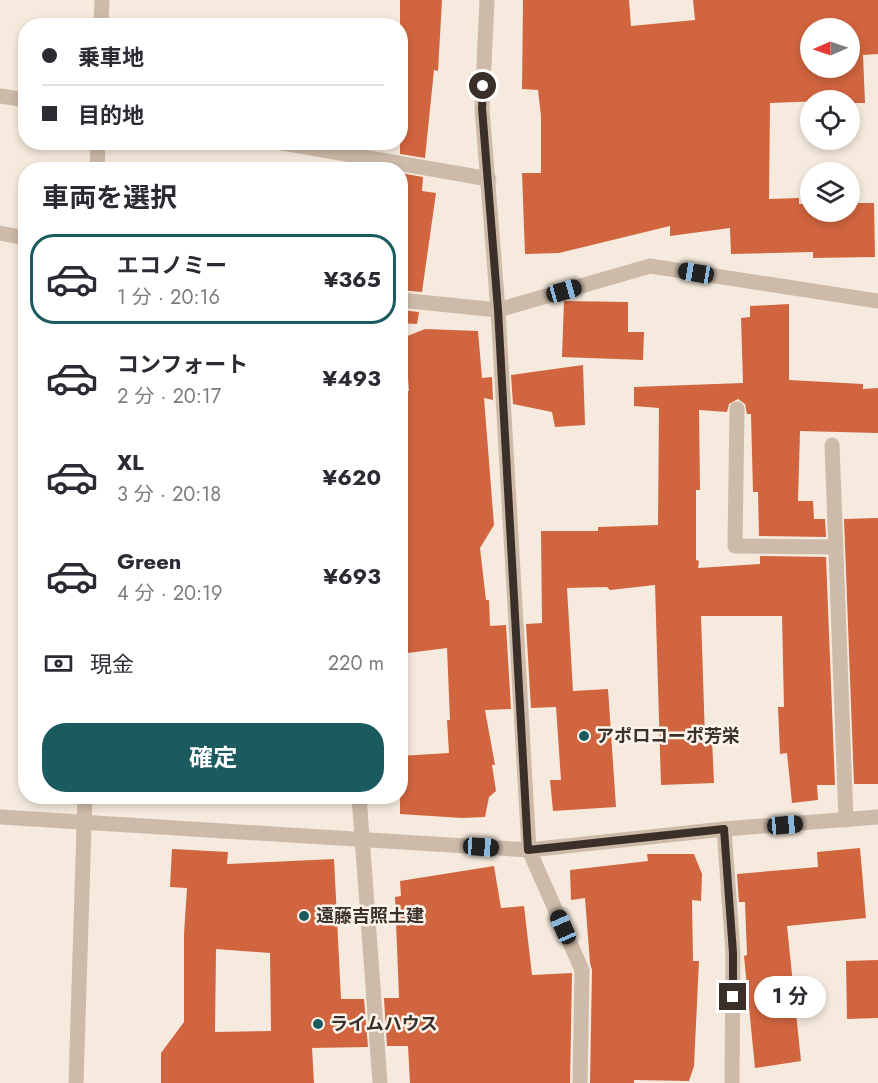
<!DOCTYPE html>
<html lang="ja">
<head>
<meta charset="utf-8">
<style>
  body { margin:0; font-family:Jost,"Noto Sans JP",sans-serif; background:#f2f2f3; color:#2b2b33; height:100vh; display:flex; flex-direction:column; font-size:22px; white-space:nowrap }
  * { box-sizing:border-box; margin:0 }
  p { font-size:20px; color:#7c7c81 }
  .icon { flex:none; width:33px; height:33px; fill:none; stroke:currentColor; stroke-width:2; stroke-linecap:round; stroke-linejoin:round }
  .map { position:relative; flex:1; overflow:hidden }
  .sheet { position:absolute; left:18px; top:162px; width:390px; height:642px; display:flex; flex-direction:column; background:#fff; border-radius:24px; box-shadow:0 3px 9px #0003 }
  .sheet>* { flex:none }
  .top-card { position:absolute; left:18px; top:18px; width:390px; height:132px; border-radius:24px; box-shadow:0 3px 9px #0003; display:grid; align-content:center; height:132px; padding:0 24px; background:#fff }
  .needle { width:39px; rotate:268deg }
  .buttons { position:absolute; left:800px; top:18px; display:grid; gap:12px }
  .buttons a { display:grid; place-items:center; width:60px; height:60px; border-radius:50%; background:#fff; box-shadow:0 3px 9px #0003; font-size:30px }
  .end { position:absolute; width:27px; height:27px; margin:-14px; border:8px solid #3a2f29; background:#fff; box-shadow:0 0 0 3px #fff }
  .from { border-radius:50% }
  .bubble { position:absolute; height:42px; border-radius:21px; background:#fff; box-shadow:0 3px 9px #0003; font-size:20px; font-weight:700; line-height:42px; text-align:center }
  .car { position:absolute; width:18px; height:36px; margin:-18px -9px; border-radius:8px; box-shadow:0 0 4px 2px #0007; background:linear-gradient(#222 24%,#8ab4d8 0 40%,#222 0 76%,#8ab4d8 0 86%,#222 0) }
  .top-card b { display:flex; align-items:center; gap:21px; height:57px; font-size:22px }
  .top-card b+b { border-top:2px solid #e1e1e2 }
  .top-card i { width:15px; height:15px; background:#2b2b33 }
  ul { padding:0; list-style:none }
  li { display:flex; align-items:center; gap:18px; height:90px; margin:0 12px 9px; padding:0 12px; border:3px solid transparent; border-radius:24px }
  li div { flex:1 }
  li b { display:block; font-size:22px }
  li em { font-style:normal; font-weight:700 }
  li.current { border-color:#1a5b60 }
  li>.icon { width:54px; height:54px; stroke-width:1.5 }
  h2 { padding:0 24px; font-size:27px; line-height:72px }
  .pay { display:flex; align-items:center; gap:15px; height:66px; padding:0 24px; font-size:22px }
  .pay p { margin-inline-start:auto }
  .cta { display:flex; gap:12px; margin-top:auto; padding:12px 24px }
  .cta a { flex:1; height:69px; border-radius:24px; background:#1a5b60; color:#fff; font-size:24px; font-weight:700; line-height:69px; text-align:center }
  .map>svg:first-child { display:block }
  .building { fill:#d1653f; fill-rule:evenodd }
  .lines { fill:none; stroke-linecap:round; stroke-linejoin:round }
  .minor { stroke:#cebaa8; stroke-width:15 }
  .tertiary { stroke:#cebaa8; stroke-width:15 }
  .route { stroke:#3a2f29; stroke-width:8 }
  .poi-dot { fill:#1a5b60; stroke:#fcf4eb; stroke-width:2 }
  .labels { text-anchor:middle; stroke-width:5; stroke-linejoin:round; paint-order:stroke }
  .poi-label { font-size:18px; font-weight:bold; fill:#3a2f29; stroke:#fcf4eb; text-anchor:start }
</style>
</head>
<body>
<div class="map">
<svg width="878" height="1083" viewBox="0 0 878 1083">
  <rect width="100%" height="100%" fill="#f5eadd"/>
  <g class="building">
    <path d="M400,0H442L438,71L434,70L425,158L400,154Z"/>
    <path d="M523,0H629L631,26L695,20L693,0H878V54L863,55L865,103H849V100L770,103L769,199L799,198V204H810V212H849V203H874L875,257L813,258V252L731,254L730,228L670,236V226L559,253L525,254L522,173H541V116L538,90L522,89ZM810,28H849V68H810Z"/>
    <path d="M400,173L423,177L422,191L436,193L422,292L400,290Z"/>
    <path d="M564,301L628,302V332H644L643,360L562,357Z"/>
    <path d="M789,304V380L863,384V389L878,388V433L800,431L798,501H813L814,519H825L826,537L759,536L758,492H753L751,414H747L745,404L738,399L729,404L727,412L699,410L700,490H696V560L699,561L698,568L760,564V556L826,557L835,785H817L818,800L792,803L787,753L780,754L778,707H784L782,616H701L705,739L712,738L714,783L661,785L655,585L610,590L607,587L567,588L573,691L608,689L616,807L553,811L550,780H561L556,707L531,708L526,624L542,623L541,531H598V527L658,525L659,408L634,406V387L743,383L741,318L750,317V306Z"/>
    <path d="M400,310L419,312L417,324L400,323Z"/>
    <path d="M425,329L478,331L482,378L492,377L493,400L484,398L494,525L480,548L486,600H489L490,626L506,625L511,709L485,710L495,765H492L496,791L489,797L485,817L462,818L400,814V756L449,753L447,720H450L447,648L400,654V392L409,391L405,337Z"/>
    <path d="M583,365L585,425L555,427L552,412L513,404L511,375Z"/>
    <path d="M878,518V784H854L844,519Z"/>
    <path d="M860,848L866,918L787,926L801,1061L755,1068L744,956L747,955L745,902H739L737,874L818,867L817,852Z"/>
    <path d="M172,849L228,852L227,864L334,859L341,999H364L368,1047L312,1048L314,1083H161V1053L184,1022V934L187,888L170,887ZM216,949L270,953L271,1031L215,1032Z"/>
    <path d="M647,854H694L702,874L701,901L692,900L693,961H699L694,1066L689,1081L634,1080V1083H590L592,970L590,963L585,898L571,900L570,870L648,861Z"/>
    <path d="M494,866L501,908L524,906L532,975L572,973L570,1083H410L408,1046H387L384,998H399L395,897L401,896L400,881Z"/>
    <path d="M878,960V1018L847,1019L846,961Z"/>
  </g>
  <g class="lines">
    <g class="minor">
      <path d="M487,0L482,108L498,310L529,850L582,970L580,1083"/>
      <path d="M0,96L26,100"/>
      <path d="M277,142L489,179"/>
      <path d="M0,233L26,238"/>
      <path d="M400,300L498,310L650,266L878,301"/>
      <path d="M737,409L735,546L836,547"/>
      <path d="M832,445L846,820"/>
      <path d="M359,796L380,1083"/>
      <path d="M0,817L529,850L724,829L878,817"/>
      <path d="M724,829L733,953L732,1083"/>
    </g>
    <g class="tertiary">
      <path d="M101,26L102,0"/>
      <path d="M97,170L98,142"/>
      <path d="M76,1083L85,796"/>
    </g>
  </g>
  <g class="lines">
    <path class="route" d="M483,86L482,108L498,310L528,850L724,829L733,953V997"/>
  </g>
  <g class="poi-dot">
    <circle cx="584" cy="736" r="6"/>
    <circle cx="304" cy="916" r="6"/>
    <circle cx="318" cy="1024" r="6"/>
  </g>
  <g class="labels">
    <g class="poi-label">
      <text x="596" y="742">アポロコーポ芳栄</text>
      <text x="316" y="922">遠藤吉照土建</text>
      <text x="330" y="1030">ライムハウス</text>
    </g>
  </g>
</svg>
<div class="buttons">
<a><svg class="needle" viewBox="-14 -14 28 28"><path d="M0-13l5 13h-10z" fill="#e53935"/><path d="M0 13l5-13h-10z" fill="#7c7c81"/></svg></a>
<a><svg class="icon" aria-label="locate" viewBox="0 0 24 24"><circle cx="12" cy="12" r="6"/><path d="M12 2v4M12 18v4M2 12h4M18 12h4"/></svg></a>
<a><svg class="icon" aria-label="layers" viewBox="0 0 24 24"><path d="M12 4l9 5-9 5-9-5zM3 14l9 5 9-5"/></svg></a>
</div>
<i class="end from" style="left:483px;top:86px"></i>
<i class="end" style="left:733px;top:997px"></i>
<div class="bubble" style="left:754px;top:976px;width:72px">1 分</div>
<i class="car" style="left:696px;top:273px;rotate:279deg"></i>
<i class="car" style="left:564px;top:291px;rotate:74deg"></i>
<i class="car" style="left:785px;top:825px;rotate:85deg"></i>
<i class="car" style="left:481px;top:847px;rotate:94deg"></i>
<i class="car" style="left:563px;top:927px;rotate:336deg"></i>
<div class="top-card">
<b><i class="from"></i>乗車地</b>
<b><i></i>目的地</b>
</div>
<section class="sheet">
<h2>車両を選択</h2>
<ul>
<li class="current"><svg class="icon" aria-label="car" viewBox="0 0 24 24"><path d="M5 17H2v-5l4-1 3-4h7l3 4 3 1v5h-3M9 17h6M6 11h13"/><circle cx="7" cy="17" r="2"/><circle cx="17" cy="17" r="2"/></svg><div><b>エコノミー</b><p>1 分 · 20:16</p></div><em>¥365</em></li>
<li><svg class="icon" aria-label="car" viewBox="0 0 24 24"><path d="M5 17H2v-5l4-1 3-4h7l3 4 3 1v5h-3M9 17h6M6 11h13"/><circle cx="7" cy="17" r="2"/><circle cx="17" cy="17" r="2"/></svg><div><b>コンフォート</b><p>2 分 · 20:17</p></div><em>¥493</em></li>
<li><svg class="icon" aria-label="car" viewBox="0 0 24 24"><path d="M5 17H2v-5l4-1 3-4h7l3 4 3 1v5h-3M9 17h6M6 11h13"/><circle cx="7" cy="17" r="2"/><circle cx="17" cy="17" r="2"/></svg><div><b>XL</b><p>3 分 · 20:18</p></div><em>¥620</em></li>
<li><svg class="icon" aria-label="car" viewBox="0 0 24 24"><path d="M5 17H2v-5l4-1 3-4h7l3 4 3 1v5h-3M9 17h6M6 11h13"/><circle cx="7" cy="17" r="2"/><circle cx="17" cy="17" r="2"/></svg><div><b>Green</b><p>4 分 · 20:19</p></div><em>¥693</em></li>
</ul>
<div class="pay"><svg class="icon" aria-label="cash" viewBox="0 0 24 24"><path d="M3 7h18v10H3z"/><circle cx="12" cy="12" r="2"/></svg>現金<p>220 m</p></div>
<div class="cta"><a>確定</a></div>
</section>
</div>
</body>
</html>
